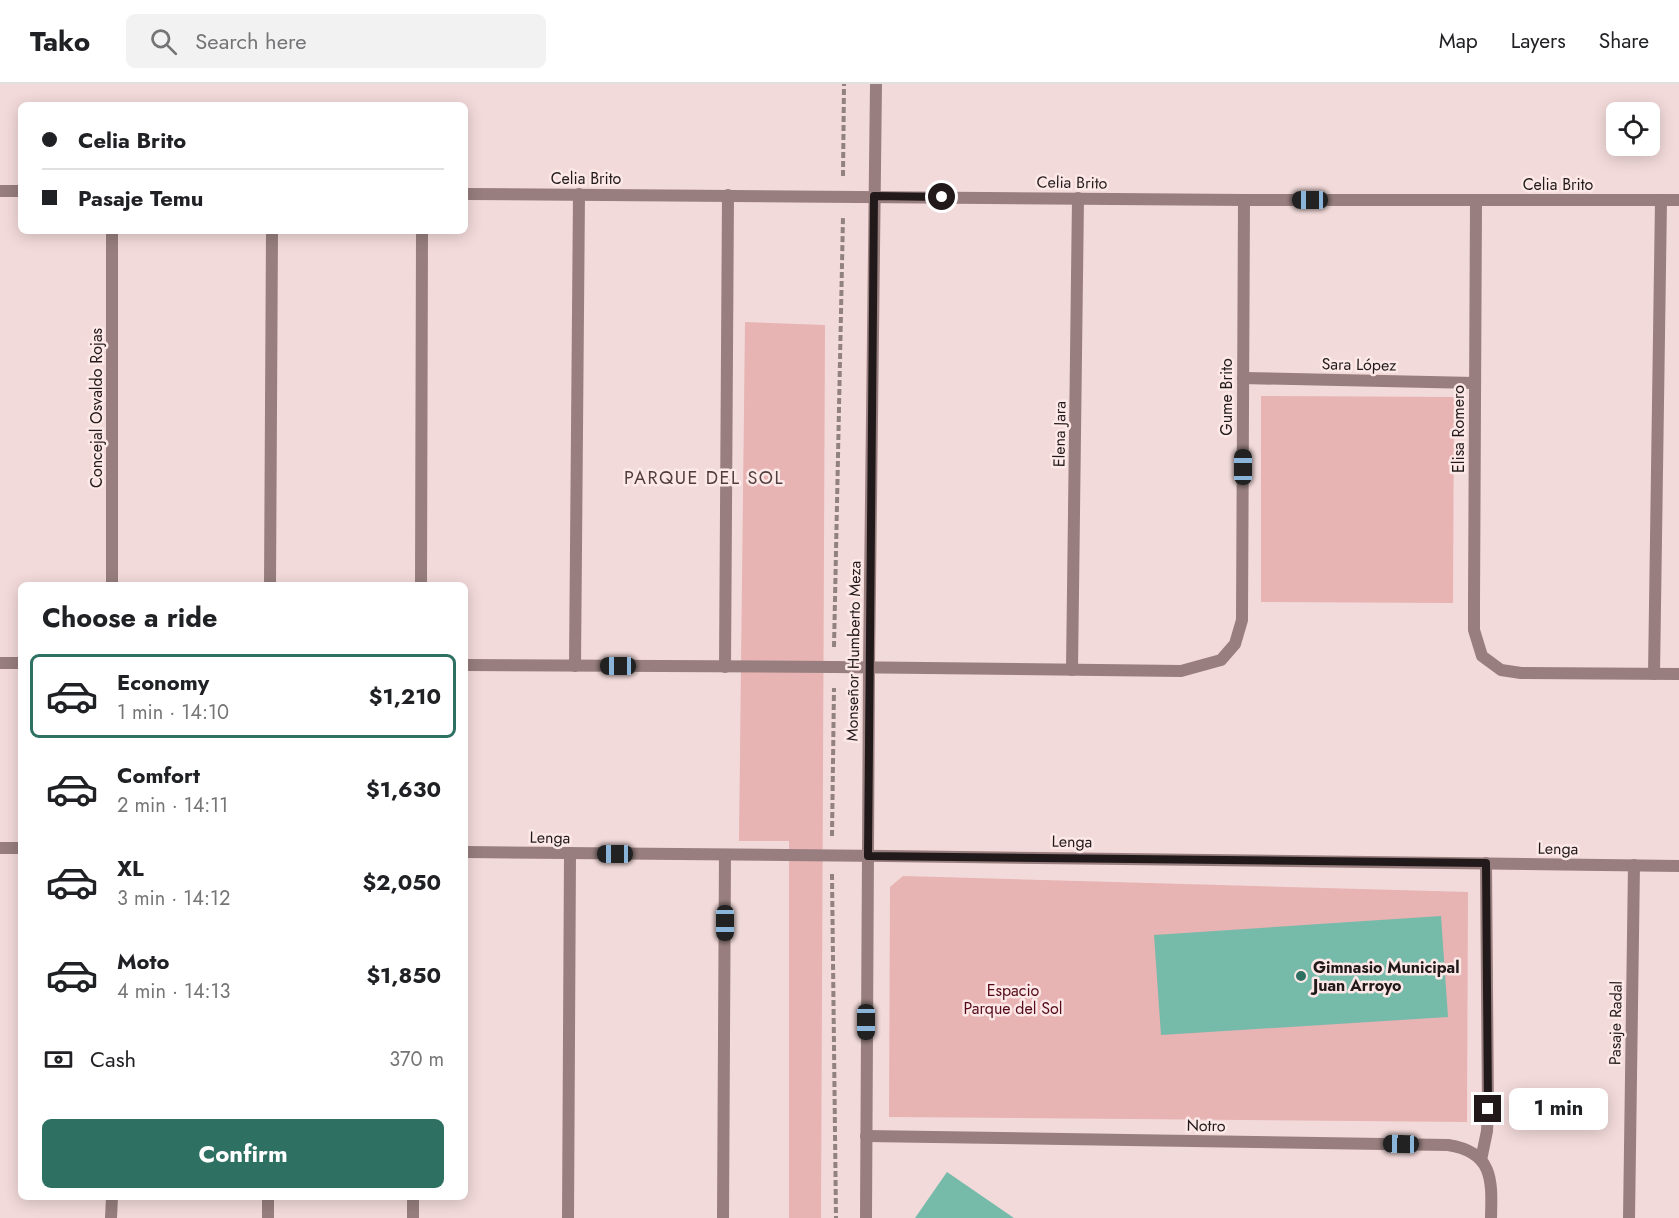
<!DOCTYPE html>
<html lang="en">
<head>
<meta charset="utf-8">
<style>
  body { margin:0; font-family:Jost,sans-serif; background:#f2f2f2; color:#202124; height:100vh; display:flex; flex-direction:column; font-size:22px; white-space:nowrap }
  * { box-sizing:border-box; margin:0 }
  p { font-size:20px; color:#757577 }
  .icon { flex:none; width:33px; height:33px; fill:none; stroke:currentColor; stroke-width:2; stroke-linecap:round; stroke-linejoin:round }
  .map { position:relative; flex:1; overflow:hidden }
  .side { position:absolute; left:18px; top:498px; width:450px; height:618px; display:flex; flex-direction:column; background:#fff; border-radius:9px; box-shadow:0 3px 15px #0003 }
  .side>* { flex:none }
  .guide { position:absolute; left:18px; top:18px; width:450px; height:132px; border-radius:9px; box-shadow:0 3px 15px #0003; display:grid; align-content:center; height:132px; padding:0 24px; background:#fff }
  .tools { position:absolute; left:1606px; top:18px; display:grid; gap:12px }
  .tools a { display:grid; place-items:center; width:54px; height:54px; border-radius:9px; background:#fff; box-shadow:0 3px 15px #0003; font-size:30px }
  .end { position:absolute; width:27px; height:27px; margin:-14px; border:8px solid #221a1a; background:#fff; box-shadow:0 0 0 3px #fff }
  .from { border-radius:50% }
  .bubble { position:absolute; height:42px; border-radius:9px; background:#fff; box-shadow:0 3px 15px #0003; font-size:20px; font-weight:700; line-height:42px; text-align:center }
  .car { position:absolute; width:18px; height:36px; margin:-18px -9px; border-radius:8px; box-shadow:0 0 4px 2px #0007; background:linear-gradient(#222 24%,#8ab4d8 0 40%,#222 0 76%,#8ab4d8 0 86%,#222 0) }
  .guide b { display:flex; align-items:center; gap:21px; height:57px; font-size:22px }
  .guide b+b { border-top:2px solid #e0e0e0 }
  .guide i { width:15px; height:15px; background:#202124 }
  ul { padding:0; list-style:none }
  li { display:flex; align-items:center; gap:18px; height:84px; margin:0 12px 9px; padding:0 12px; border:3px solid transparent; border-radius:9px }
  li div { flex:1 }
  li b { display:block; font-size:22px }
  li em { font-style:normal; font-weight:700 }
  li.on { border-color:#2e7163 }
  li>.icon { width:54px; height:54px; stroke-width:1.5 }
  h2 { padding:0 24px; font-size:27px; line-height:72px }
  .pay { display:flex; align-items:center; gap:15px; height:66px; padding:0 24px; font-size:22px }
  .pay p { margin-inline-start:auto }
  .action { display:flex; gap:12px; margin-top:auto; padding:12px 24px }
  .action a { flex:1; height:69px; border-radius:9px; background:#2e7163; color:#fff; font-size:24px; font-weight:700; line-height:69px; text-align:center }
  header { display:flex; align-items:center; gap:36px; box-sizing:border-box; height:84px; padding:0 30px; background:#fff; border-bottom:2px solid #e0e0e0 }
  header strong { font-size:28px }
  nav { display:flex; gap:33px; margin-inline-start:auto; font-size:21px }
  .search { width:420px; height:54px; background:#f2f2f2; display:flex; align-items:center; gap:15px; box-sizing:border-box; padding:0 21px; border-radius:9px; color:#757577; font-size:22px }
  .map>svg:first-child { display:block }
  .green { fill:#e7b3b3 }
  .building { fill:#76baaa }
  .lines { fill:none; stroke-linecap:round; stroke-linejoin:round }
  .path { stroke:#928181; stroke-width:4; stroke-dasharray:6 3; stroke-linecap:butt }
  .street { stroke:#987e7e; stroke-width:12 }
  .route { stroke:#221a1a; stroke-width:8 }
  .poi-dot { fill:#2e7163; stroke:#fde8e8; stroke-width:2 }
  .labels { text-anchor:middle; stroke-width:5; stroke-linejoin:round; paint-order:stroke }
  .street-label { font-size:16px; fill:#221a1a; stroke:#fde8e8 }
  .poi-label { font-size:16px; font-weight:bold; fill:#221a1a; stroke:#fde8e8; text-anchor:start }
  .park-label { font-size:16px; fill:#540b17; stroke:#fde8e8 }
  .neighbourhood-label { font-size:18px; letter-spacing:1.5px; fill:#513d3d; stroke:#fde8e8 }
</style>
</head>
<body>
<header>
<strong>Tako</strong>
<div class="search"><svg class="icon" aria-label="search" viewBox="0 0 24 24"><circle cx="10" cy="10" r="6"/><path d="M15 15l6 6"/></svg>Search here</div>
<nav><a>Map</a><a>Layers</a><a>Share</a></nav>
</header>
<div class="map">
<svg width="1679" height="1134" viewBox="0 0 1679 1134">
  <rect width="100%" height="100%" fill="#f3dada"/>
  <g class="green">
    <path d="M745,238L825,241L821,1134H789V757H739Z"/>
    <path d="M1261,312L1454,313L1453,519L1261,518Z"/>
    <path d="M903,792L1468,808L1467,1038L889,1033L890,803Z"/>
  </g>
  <g class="building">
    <path d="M1441,832L1448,933L1161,951L1154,851Z"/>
    <path d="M947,1088L1014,1134H915Z"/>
  </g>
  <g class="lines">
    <g class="path">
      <path d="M843,92L844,0"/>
      <path d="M834,563L843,133"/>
      <path d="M832,752L834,604"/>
      <path d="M832,790L836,1134"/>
    </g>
    <g class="street">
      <path d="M0,107H21"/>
      <path d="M465,110L1244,116H1679"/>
      <path d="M1476,117L1474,520V546L1482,572L1501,586L1521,589L1679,590"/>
      <path d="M112,147V501"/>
      <path d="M1243,294L1475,299"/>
      <path d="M270,501L272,147"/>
      <path d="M421,501L422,147"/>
      <path d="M0,579H21"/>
      <path d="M465,581L834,583L1181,587L1221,576L1235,560L1242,536L1244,116"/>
      <path d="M575,582L579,110"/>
      <path d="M725,583L728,111"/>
      <path d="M1072,586L1078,114"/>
      <path d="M1654,590L1661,116"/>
      <path d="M0,764H21"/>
      <path d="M465,768L886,772L1679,782"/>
      <path d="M866,1052L1448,1061C1494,1068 1492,1097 1491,1134"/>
      <path d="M1481,1076L1487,1047L1488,1025L1486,779"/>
      <path d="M111,1134L112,1113"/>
      <path d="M268,1134V1113"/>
      <path d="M413,1134V1113"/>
      <path d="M568,1134L570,769"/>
      <path d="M723,1134L725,771"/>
      <path d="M866,1134L869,583L876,0"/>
      <path d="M1629,1134L1634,781"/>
    </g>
  </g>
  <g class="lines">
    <path class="route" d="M942,113L874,112L868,772L1486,779L1488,1025"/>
  </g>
  <circle class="poi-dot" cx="1301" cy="892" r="6"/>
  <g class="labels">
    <g class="street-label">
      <text x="586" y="100">Celia Brito</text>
      <text transform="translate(1072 98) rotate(1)" y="6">Celia Brito</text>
      <text x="1558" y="106">Celia Brito</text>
      <text transform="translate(1359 280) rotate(1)" y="6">Sara López</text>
      <text transform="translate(1226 313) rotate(-90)" y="6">Gume Brito</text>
      <text transform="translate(96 324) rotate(-90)" y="6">Concejal Osvaldo Rojas</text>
      <text transform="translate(1458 345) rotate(-90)" y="6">Elisa Romero</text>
      <text transform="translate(1059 350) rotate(-89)" y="6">Elena Jara</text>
      <text transform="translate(853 567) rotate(-89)" y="6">Monseñor Humberto Meza</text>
      <text transform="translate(550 753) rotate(1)" y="6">Lenga</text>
      <text transform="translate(1072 757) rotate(1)" y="6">Lenga</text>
      <text transform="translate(1558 764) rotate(1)" y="6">Lenga</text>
      <text transform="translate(1615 939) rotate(-89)" y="6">Pasaje Radal</text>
      <text transform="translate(1206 1041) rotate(1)" y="6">Notro</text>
    </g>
    <g class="poi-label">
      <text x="1313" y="889">Gimnasio Municipal<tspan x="1313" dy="18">Juan Arroyo</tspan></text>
    </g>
    <g class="park-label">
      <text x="1013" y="912">Espacio<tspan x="1013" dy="18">Parque del Sol</tspan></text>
    </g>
    <g class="neighbourhood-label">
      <text x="704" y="400">PARQUE DEL SOL</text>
    </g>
  </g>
</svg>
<div class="tools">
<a><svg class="icon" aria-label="locate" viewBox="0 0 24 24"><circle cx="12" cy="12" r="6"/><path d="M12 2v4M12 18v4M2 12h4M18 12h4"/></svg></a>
</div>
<i class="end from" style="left:942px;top:113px"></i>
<i class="end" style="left:1488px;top:1025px"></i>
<div class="bubble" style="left:1509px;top:1004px;width:99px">1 min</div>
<i class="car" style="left:1310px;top:116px;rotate:270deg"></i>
<i class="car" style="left:1243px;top:383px;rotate:0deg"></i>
<i class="car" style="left:618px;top:582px;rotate:270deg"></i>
<i class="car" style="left:615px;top:770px;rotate:270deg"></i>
<i class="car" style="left:725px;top:839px;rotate:180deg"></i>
<i class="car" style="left:866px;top:938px;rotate:180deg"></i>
<i class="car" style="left:1401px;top:1060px;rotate:271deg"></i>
<div class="guide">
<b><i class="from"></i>Celia Brito</b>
<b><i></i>Pasaje Temu</b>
</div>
<section class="side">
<h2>Choose a ride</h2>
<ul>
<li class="on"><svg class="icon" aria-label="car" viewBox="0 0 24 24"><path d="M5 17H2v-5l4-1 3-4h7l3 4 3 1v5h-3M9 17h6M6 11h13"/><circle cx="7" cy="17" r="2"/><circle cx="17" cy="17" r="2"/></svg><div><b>Economy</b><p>1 min · 14:10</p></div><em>$1,210</em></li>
<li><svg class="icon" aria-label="car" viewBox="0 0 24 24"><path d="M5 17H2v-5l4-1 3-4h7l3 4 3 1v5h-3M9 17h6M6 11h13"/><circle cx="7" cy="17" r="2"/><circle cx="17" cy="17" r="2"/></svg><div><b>Comfort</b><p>2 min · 14:11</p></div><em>$1,630</em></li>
<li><svg class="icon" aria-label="car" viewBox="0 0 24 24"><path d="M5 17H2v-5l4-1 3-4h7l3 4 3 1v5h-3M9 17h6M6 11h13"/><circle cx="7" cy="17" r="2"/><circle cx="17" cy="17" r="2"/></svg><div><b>XL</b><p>3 min · 14:12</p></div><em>$2,050</em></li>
<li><svg class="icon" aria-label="car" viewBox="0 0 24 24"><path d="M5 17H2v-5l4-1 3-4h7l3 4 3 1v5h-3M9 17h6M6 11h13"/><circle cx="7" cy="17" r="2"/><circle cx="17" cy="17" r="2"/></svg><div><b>Moto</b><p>4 min · 14:13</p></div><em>$1,850</em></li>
</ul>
<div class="pay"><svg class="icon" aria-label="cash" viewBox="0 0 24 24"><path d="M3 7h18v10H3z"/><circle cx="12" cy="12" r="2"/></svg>Cash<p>370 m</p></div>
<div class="action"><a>Confirm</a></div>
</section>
</div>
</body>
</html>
